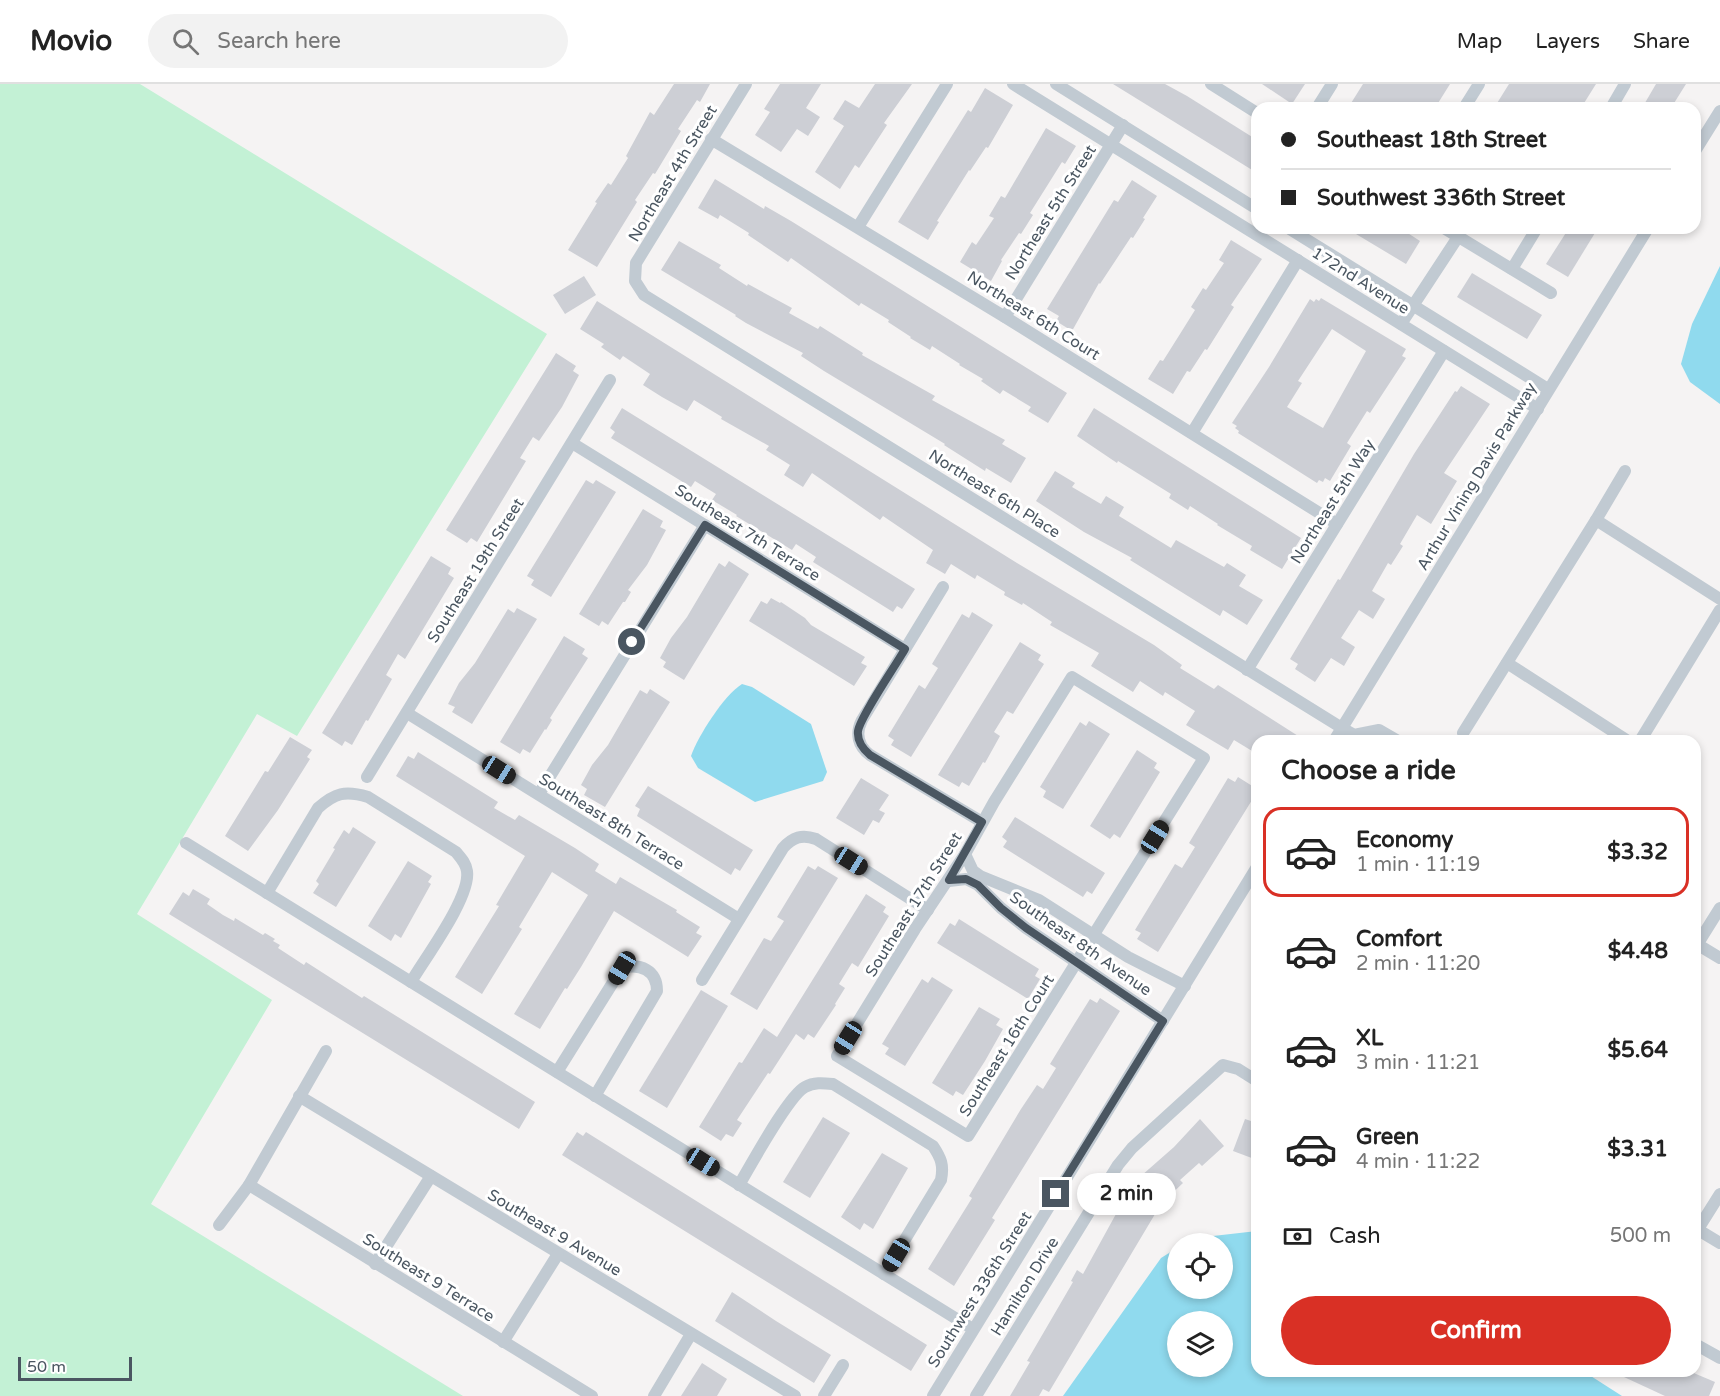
<!DOCTYPE html>
<html lang="en">
<head>
<meta charset="utf-8">
<style>
  body { margin:0; font-family:"Varela Round",sans-serif; background:#f2f2f2; color:#222; height:100vh; display:flex; flex-direction:column; font-size:22px; white-space:nowrap }
  * { box-sizing:border-box; margin:0 }
  p { font-size:20px; color:#767676 }
  .icon { flex:none; width:33px; height:33px; fill:none; stroke:currentColor; stroke-width:2; stroke-linecap:round; stroke-linejoin:round }
  .map { position:relative; flex:1; overflow:hidden }
  .details { position:absolute; left:1251px; top:651px; width:450px; height:642px; display:flex; flex-direction:column; background:#fff; border-radius:18px; box-shadow:0 3px 9px #0003 }
  .details>* { flex:none }
  .banner { position:absolute; left:1251px; top:18px; width:450px; height:132px; border-radius:18px; box-shadow:0 3px 9px #0003; display:grid; align-content:center; height:132px; padding:0 30px; background:#fff }
  .buttons { position:absolute; left:1167px; top:1149px; display:grid; gap:12px }
  .buttons a { display:grid; place-items:center; width:66px; height:66px; border-radius:50%; background:#fff; box-shadow:0 3px 9px #0003; font-size:30px }
  .scale { position:absolute; left:18px; bottom:15px; width:114px; box-sizing:border-box; padding-left:6px; border:3px solid #4a5661; border-top:0; font-size:16px; line-height:21px; white-space:nowrap; color:#4a5661; -webkit-text-stroke:4px #fff; paint-order:stroke }
  .end { position:absolute; width:27px; height:27px; margin:-14px; border:8px solid #4a5661; background:#fff; box-shadow:0 0 0 3px #fff }
  .from { border-radius:50% }
  .bubble { position:absolute; height:42px; border-radius:21px; background:#fff; box-shadow:0 3px 9px #0003; font-size:20px; font-weight:700; line-height:42px; text-align:center }
  .car { position:absolute; width:18px; height:36px; margin:-18px -9px; border-radius:8px; box-shadow:0 0 4px 2px #0007; background:linear-gradient(#222 24%,#8ab4d8 0 40%,#222 0 76%,#8ab4d8 0 86%,#222 0) }
  .banner b { display:flex; align-items:center; gap:21px; height:57px; font-size:22px }
  .banner b+b { border-top:2px solid #e0e0e0 }
  .banner i { width:15px; height:15px; background:#222 }
  ul { padding:0; list-style:none }
  li { display:flex; align-items:center; gap:18px; height:90px; margin:0 12px 9px; padding:0 18px; border:3px solid transparent; border-radius:18px }
  li div { flex:1 }
  li b { display:block; font-size:22px }
  li em { font-style:normal; font-weight:700 }
  li.on { border-color:#d93025 }
  li>.icon { width:54px; height:54px; stroke-width:1.5 }
  h2 { padding:0 30px; font-size:27px; line-height:72px }
  .pay { display:flex; align-items:center; gap:15px; height:66px; padding:0 30px; font-size:22px }
  .pay p { margin-inline-start:auto }
  .primary-button { display:flex; gap:12px; margin-top:auto; padding:12px 30px }
  .primary-button a { flex:1; height:69px; border-radius:36px; background:#d93025; color:#fff; font-size:24px; font-weight:700; line-height:69px; text-align:center }
  header { display:flex; align-items:center; gap:36px; box-sizing:border-box; height:84px; padding:0 30px; background:#fff; border-bottom:2px solid #e0e0e0 }
  header strong { font-size:28px }
  nav { display:flex; gap:33px; margin-inline-start:auto; font-size:21px }
  .search { width:420px; height:54px; background:#f2f2f2; display:flex; align-items:center; gap:15px; box-sizing:border-box; padding:0 21px; border-radius:33px; color:#767676; font-size:22px }
  .map>svg:first-child { display:block }
  .green { fill:#c3f1d5 }
  .water { fill:#90daee; fill-rule:evenodd }
  .building { fill:#cdcfd5; fill-rule:evenodd }
  .lines { fill:none; stroke-linecap:round; stroke-linejoin:round }
  .street { stroke:#c1cad2; stroke-width:12 }
  .route { stroke:#4a5661; stroke-width:8 }
  .labels { text-anchor:middle; stroke-width:6; stroke-linejoin:round; paint-order:stroke }
  .street-label { font-size:16px; fill:#4a5661; stroke:#fff }
</style>
</head>
<body>
<header>
<strong>Movio</strong>
<div class="search"><svg class="icon" aria-label="search" viewBox="0 0 24 24"><circle cx="10" cy="10" r="6"/><path d="M15 15l6 6"/></svg>Search here</div>
<nav><a>Map</a><a>Layers</a><a>Share</a></nav>
</header>
<div class="map">
<svg width="1720" height="1312" viewBox="0 0 1720 1312">
  <rect width="100%" height="100%" fill="#f5f3f3"/>
  <path class="green" d="M0,0H140L547,250L297,652L257,630L137,830L272,916L151,1120L463,1312H0Z"/>
  <g class="water">
    <path d="M1720,182V320L1690,298L1681,280L1692,240Z"/>
    <path d="M742,600L752,603L811,640L827,688L823,697L755,718L698,684L691,672C698,652 724,611 742,600Z"/>
    <path d="M1257,1147V1287H1583L1622,1312H1063L1161,1174L1177,1164L1178,1204H1222V1160L1187,1159L1213,1152ZM1178,1238H1222V1282H1178Z"/>
  </g>
  <g class="building">
    <path d="M674,0H710L700,18L697,16L678,45L681,47L655,90L653,89L635,116L637,118L597,183L568,166L597,119L595,118L608,99L611,101L628,74L626,72L650,28L654,31Z"/>
    <path d="M780,0H821L806,24L820,33L808,52L797,45L781,68L755,51L770,28L764,25Z"/>
    <path d="M875,0H912L884,39L887,41L859,84L855,81L840,105L815,88L844,42L833,35L845,16L859,24Z"/>
    <path d="M1113,0H1165L1187,12L1257,56V89Z"/>
    <path d="M1262,0H1305L1292,20Z"/>
    <path d="M1363,0H1450L1435,24H1348Z"/>
    <path d="M1509,0H1596L1581,24H1494Z"/>
    <path d="M1656,0H1686L1671,24H1642Z"/>
    <path d="M985,4L1013,21L988,64L986,63L970,87L969,86L937,137L939,138L928,156L898,138L968,26L971,28Z"/>
    <path d="M1046,44L1076,62L1065,80L1062,78L1047,102L1030,129L1033,131L1021,150L1019,149L1001,176L1002,177L991,197L960,178L972,158L976,161L994,134L989,132L1001,112L1005,114Z"/>
    <path d="M715,95L764,125L765,122L791,137L1067,309L1048,339L1028,327L1031,323L1003,306L1000,310L981,297L983,295L959,281L960,280L932,262L930,266L910,254L911,253L888,238L889,236L861,219L859,222L791,174L788,178L748,151L749,149L720,131L718,135L698,124Z"/>
    <path d="M1132,96L1157,112L1143,134L1145,135L1133,154L1131,153L1100,200L1099,199L1072,247L1056,237L1059,232L1047,225L1114,116L1118,118Z"/>
    <path d="M1346,144H1400L1420,157L1406,180Z"/>
    <path d="M1569,144H1598L1568,193L1546,180Z"/>
    <path d="M1231,156L1262,175L1231,221L1234,223L1207,266L1205,265L1190,288L1187,287L1173,310L1148,295L1160,276L1163,277L1180,250L1195,226L1191,223L1203,204L1206,206L1224,179L1219,176Z"/>
    <path d="M679,157L721,181L719,184L747,202L748,200L792,224L789,229L818,245L820,242L863,269L862,271L935,312L932,316L1005,356L1002,360L1026,374L1011,399L986,384L985,387L944,361L945,360L824,287L801,272L803,269L746,239L735,232L736,231L661,186Z"/>
    <path d="M1472,189L1542,231L1527,255L1457,213Z"/>
    <path d="M584,192L596,211L565,230L553,211Z"/>
    <path d="M1321,214L1406,265L1402,272L1406,274L1370,329L1367,327L1347,359L1351,362L1330,397L1325,394L1323,398L1319,396L1317,399L1238,349L1239,347L1235,344L1237,342L1232,339L1269,283L1310,215L1314,218L1316,215L1319,217ZM1332,245L1366,267L1323,344L1287,323L1302,299L1298,297Z"/>
    <path d="M597,217L1017,479L1154,561L1182,581L1180,584L1214,605L1218,601L1306,657H1257V670L1234,656L1228,666L1186,641L1195,627L1165,608L1163,612L1140,597L1133,608L1091,582L1099,569L1050,541L1052,538L1023,519L1022,521L1004,511L1005,508L977,491L975,495L951,480L945,490L926,479L933,466L883,432L880,436L812,389L803,403L784,391L790,381L766,366L769,362L721,335L722,333L694,316L687,327L662,313L643,301L650,290L623,272L620,276L601,263L604,260L580,245Z"/>
    <path d="M556,269L576,282L573,287L579,291L562,323L539,357L533,353L520,374L526,377L477,458L471,454L467,459L446,446Z"/>
    <path d="M1461,302L1490,320L1444,389L1457,397L1431,440L1417,431L1400,460L1403,462L1391,481L1388,479L1372,507L1385,515L1373,535L1359,526L1341,554L1355,563L1344,582L1331,574L1315,598L1295,585L1298,580L1290,575L1338,495L1340,496L1414,370L1455,307L1457,308Z"/>
    <path d="M622,324L915,505L902,525L897,522L893,528L813,478L816,473L796,460L792,466L736,432L737,431L712,416L716,410L695,397L691,403L611,354L615,348L610,344Z"/>
    <path d="M1094,324L1301,454L1282,485L1250,466L1252,462L1217,441L1218,440L1190,422L1188,426L1169,414L1171,410L1118,377L1117,379L1077,352Z"/>
    <path d="M1055,387L1075,399L1072,403L1101,420L1106,412L1124,423L1119,432L1171,464L1176,456L1224,483L1227,479L1246,491L1239,502L1263,516L1247,541L1223,526L1220,532L1130,476L1132,474L1084,448L1036,417Z"/>
    <path d="M586,396L593,400L596,396L616,408L551,513L531,501L534,496L527,492Z"/>
    <path d="M643,425L663,437L660,443L666,446L647,481L628,506L631,508L625,518H623L608,541L602,537L599,542L579,530Z"/>
    <path d="M431,472L451,484L448,490L454,494L405,575L398,570L386,591L392,595L368,637L366,636L352,661L345,657L342,662L322,649Z"/>
    <path d="M729,477L749,490L684,596L663,583L666,578L660,574L671,554L687,533L719,479L725,483Z"/>
    <path d="M771,514L780,519L781,518L805,534L811,541L865,573L861,579L867,582L854,602L749,537L761,517L767,520Z"/>
    <path d="M517,524L537,535L472,640L452,628L455,623L448,620L459,599L475,579L508,525L514,529Z"/>
    <path d="M972,528L993,541L911,673L891,661L894,656L888,652L919,601L925,605L938,584L932,580L962,530L969,534Z"/>
    <path d="M564,552L585,565L582,570L588,574L550,634L552,636L546,646L545,645L530,669L523,665L520,670L500,658Z"/>
    <path d="M1020,558L1041,571L1038,576L1044,580L1013,630L1007,627L994,648L1000,652L985,679L983,678L969,702L962,698L959,703L938,691Z"/>
    <path d="M650,605L670,618L605,723L584,711L587,705L581,701L592,681L608,661L640,606L647,610Z"/>
    <path d="M1089,637L1110,650L1063,725L1043,713L1046,707L1040,703L1080,638L1086,642Z"/>
    <path d="M290,653L312,666L307,673L310,675L278,726L248,767L225,752L265,687L268,688Z"/>
    <path d="M1137,666L1157,679L1154,684L1160,688L1120,754L1114,750L1110,755L1090,742Z"/>
    <path d="M418,668L498,718L494,724L515,736L519,731L575,764L599,780L595,787L616,800L620,793L677,826L676,828L700,843L696,849L702,852L688,873L614,827L581,883L567,905L565,904L540,945L514,930L588,811L552,788L519,843L522,845L482,910L455,893L499,822L496,821L525,772L396,692L408,672L414,675Z"/>
    <path d="M1238,693L1257,705V708L1158,868L1137,855L1141,849L1135,846L1175,780L1182,784L1195,763L1189,759L1228,694L1235,698Z"/>
    <path d="M861,694L889,711L879,726L885,729L879,739L873,736L864,751L836,734Z"/>
    <path d="M648,702L753,766L740,787L735,784L731,791L637,732L640,725L635,722Z"/>
    <path d="M1015,733L1105,789L1092,810L1087,807L1083,813L1003,763L1007,757L1002,753Z"/>
    <path d="M353,743L376,758L336,823L313,809L319,800L316,797L335,765L333,764L344,746L349,750Z"/>
    <path d="M408,777L432,792L428,798L431,800L401,854L395,850L391,857L368,842Z"/>
    <path d="M808,782L815,786L818,782L838,794L757,926L730,910L764,854L771,857L784,837L777,833Z"/>
    <path d="M193,805L210,815L207,820L223,831L234,837L235,834L263,851L265,849L275,855L273,857L280,861L278,864L304,881L306,878L362,914L364,912L535,1018L519,1045L169,830L183,808L189,812Z"/>
    <path d="M866,810L886,823L883,828L889,832L858,883L852,879L839,900L845,904L835,920L836,921L814,954L808,950L804,956L796,950L770,990L768,989L737,1036L742,1039L733,1053L726,1050L721,1057L699,1043L739,978L742,979L764,944L777,953Z"/>
    <path d="M959,835L1039,885L1035,892L1040,895L1028,915L937,859L950,839L955,842Z"/>
    <path d="M932,893L953,906L905,982L885,970L889,964L882,960L922,895L928,899Z"/>
    <path d="M701,906L728,922L667,1024L639,1007Z"/>
    <path d="M1100,914L1120,927L992,1134L995,1136L954,1202L928,1185L972,1114L969,1112L1021,1025L1037,1001L1043,1005L1056,984L1050,980L1075,939L1090,915L1097,919Z"/>
    <path d="M979,923L1000,935L996,941L1003,945L985,977L963,1011L956,1007L953,1012L932,999Z"/>
    <path d="M823,1033L850,1049L810,1114L783,1098Z"/>
    <path d="M1200,1035L1224,1062L1202,1082L1199,1079L1180,1096L1183,1099L1161,1120L1049,1308L1043,1305L1039,1312H1010L1030,1278L1027,1277L1073,1198L1071,1197L1077,1186L1083,1190L1133,1099L1174,1063Z"/>
    <path d="M1245,1035L1257,1039V1076L1233,1067Z"/>
    <path d="M577,1048L583,1052L586,1048L927,1261L911,1287L562,1071Z"/>
    <path d="M882,1069L908,1084L873,1145L864,1139L860,1146L841,1133Z"/>
    <path d="M732,1208L776,1237L831,1271L814,1299L715,1237Z"/>
    <path d="M702,1279L727,1295L717,1312H681Z"/>
    <path d="M1611,1287H1689L1715,1298L1709,1312H1665Z"/>
  </g>
  <g class="lines">
    <g class="street">
      <path d="M746,0L636,179L635,197L644,211L1342,644L1354,651L1379,646L1398,657"/>
      <path d="M1013,0L1538,325"/>
      <path d="M1056,0L1257,125"/>
      <path d="M1211,0L1257,29"/>
      <path d="M1317,24L1332,0"/>
      <path d="M1464,24L1479,0"/>
      <path d="M1611,24L1625,0"/>
      <path d="M711,55L1005,233L1337,440"/>
      <path d="M1695,67L1720,27"/>
      <path d="M858,143L947,0"/>
      <path d="M1288,144L1548,305"/>
      <path d="M1444,144L1551,209"/>
      <path d="M1512,185L1537,144"/>
      <path d="M1005,233L1123,41"/>
      <path d="M1401,240L1458,153"/>
      <path d="M1192,349L1298,176"/>
      <path d="M572,359L905,565"/>
      <path d="M1596,436L1625,387"/>
      <path d="M943,503L862,636C855,650 858,662 870,671L982,738"/>
      <path d="M1507,579L1628,657"/>
      <path d="M1247,586L1444,267"/>
      <path d="M1072,593L1204,674L968,1052L837,972L915,845L965,770L994,718Z"/>
      <path d="M407,629L739,835"/>
      <path d="M1463,649L1596,436L1720,515"/>
      <path d="M1334,657L1648,144"/>
      <path d="M1640,657L1720,526"/>
      <path d="M367,693L610,296"/>
      <path d="M539,710L705,441"/>
      <path d="M186,759L973,1245"/>
      <path d="M965,770L973,787L980,792L1039,816L1128,873L1185,902"/>
      <path d="M949,797L966,795L978,801L1001,824L1026,844L1163,937"/>
      <path d="M267,809L318,724C335,709 345,706 368,713L456,768C461,774 466,779 467,787C471,813 425,874 411,898"/>
      <path d="M1695,859L1720,874"/>
      <path d="M1695,864L1720,824"/>
      <path d="M702,896L783,764C793,753 802,750 816,755L928,826"/>
      <path d="M557,988L622,884C640,879 657,886 657,907L595,1012"/>
      <path d="M299,1012L795,1312"/>
      <path d="M249,1101L592,1312"/>
      <path d="M739,1101C751,1081 788,1012 805,1003C814,998 823,999 833,1000L933,1062C941,1074 944,1081 941,1096L884,1190"/>
      <path d="M219,1141L249,1101L326,967"/>
      <path d="M1695,1144L1720,1159"/>
      <path d="M1698,1145L1720,1110"/>
      <path d="M375,1180L431,1092"/>
      <path d="M503,1258L558,1170"/>
      <path d="M1695,1260L1720,1274"/>
      <path d="M654,1312L691,1250"/>
      <path d="M824,1312L843,1281"/>
      <path d="M933,1312L1257,783"/>
      <path d="M976,1312L1118,1081L1132,1064L1223,981L1238,985L1257,997"/>
    </g>
  </g>
  <g class="lines">
    <path class="route" d="M632,558L705,441L905,565C896,581 860,633 858,647C857,657 863,665 870,671L982,738L949,796L966,795L978,801L1001,824L1026,844L1163,937L1056,1110"/>
  </g>
  <g class="labels">
    <g class="street-label">
      <text transform="translate(672 89) rotate(-59)" y="6">Northeast 4th Street</text>
      <text transform="translate(1050 128) rotate(-58)" y="6">Northeast 5th Street</text>
      <text transform="translate(1361 196) rotate(32)" y="6">172nd Avenue</text>
      <text transform="translate(1034 231) rotate(32)" y="6">Northeast 6th Court</text>
      <text transform="translate(1476 392) rotate(-59)" y="6">Arthur Vining Davis Parkway</text>
      <text transform="translate(995 409) rotate(32)" y="6">Northeast 6th Place</text>
      <text transform="translate(1332 417) rotate(-58)" y="6">Northeast 5th Way</text>
      <text transform="translate(748 448) rotate(32)" y="6">Southeast 7th Terrace</text>
      <text transform="translate(475 486) rotate(-58)" y="6">Southeast 19th Street</text>
      <text transform="translate(612 737) rotate(32)" y="6">Southeast 8th Terrace</text>
      <text transform="translate(913 820) rotate(-58)" y="6">Southeast 17th Street</text>
      <text transform="translate(1081 859) rotate(35)" y="6">Southeast 8th Avenue</text>
      <text transform="translate(1006 961) rotate(-58)" y="6">Southeast 16th Court</text>
      <text transform="translate(555 1148) rotate(31)" y="6">Southeast 9 Avenue</text>
      <text transform="translate(429 1193) rotate(32)" y="6">Southeast 9 Terrace</text>
      <text transform="translate(1024 1202) rotate(-58)" y="6">Hamilton Drive</text>
      <text transform="translate(979 1205) rotate(-58)" y="6">Southwest 336th Street</text>
    </g>
  </g>
</svg>
<div class="buttons">
<a><svg class="icon" aria-label="locate" viewBox="0 0 24 24"><circle cx="12" cy="12" r="6"/><path d="M12 2v4M12 18v4M2 12h4M18 12h4"/></svg></a>
<a><svg class="icon" aria-label="layers" viewBox="0 0 24 24"><path d="M12 4l9 5-9 5-9-5zM3 14l9 5 9-5"/></svg></a>
</div>
<div class="scale">50 m</div>
<i class="end from" style="left:632px;top:558px"></i>
<i class="end" style="left:1056px;top:1110px"></i>
<div class="bubble" style="left:1077px;top:1089px;width:99px">2 min</div>
<i class="car" style="left:499px;top:686px;rotate:122deg"></i>
<i class="car" style="left:1155px;top:753px;rotate:32deg"></i>
<i class="car" style="left:851px;top:777px;rotate:122deg"></i>
<i class="car" style="left:622px;top:884px;rotate:211deg"></i>
<i class="car" style="left:848px;top:954px;rotate:212deg"></i>
<i class="car" style="left:703px;top:1078px;rotate:122deg"></i>
<i class="car" style="left:896px;top:1171px;rotate:211deg"></i>
<div class="banner">
<b><i class="from"></i>Southeast 18th Street</b>
<b><i></i>Southwest 336th Street</b>
</div>
<section class="details">
<h2>Choose a ride</h2>
<ul>
<li class="on"><svg class="icon" aria-label="car" viewBox="0 0 24 24"><path d="M5 17H2v-5l4-1 3-4h7l3 4 3 1v5h-3M9 17h6M6 11h13"/><circle cx="7" cy="17" r="2"/><circle cx="17" cy="17" r="2"/></svg><div><b>Economy</b><p>1 min · 11:19</p></div><em>$3.32</em></li>
<li><svg class="icon" aria-label="car" viewBox="0 0 24 24"><path d="M5 17H2v-5l4-1 3-4h7l3 4 3 1v5h-3M9 17h6M6 11h13"/><circle cx="7" cy="17" r="2"/><circle cx="17" cy="17" r="2"/></svg><div><b>Comfort</b><p>2 min · 11:20</p></div><em>$4.48</em></li>
<li><svg class="icon" aria-label="car" viewBox="0 0 24 24"><path d="M5 17H2v-5l4-1 3-4h7l3 4 3 1v5h-3M9 17h6M6 11h13"/><circle cx="7" cy="17" r="2"/><circle cx="17" cy="17" r="2"/></svg><div><b>XL</b><p>3 min · 11:21</p></div><em>$5.64</em></li>
<li><svg class="icon" aria-label="car" viewBox="0 0 24 24"><path d="M5 17H2v-5l4-1 3-4h7l3 4 3 1v5h-3M9 17h6M6 11h13"/><circle cx="7" cy="17" r="2"/><circle cx="17" cy="17" r="2"/></svg><div><b>Green</b><p>4 min · 11:22</p></div><em>$3.31</em></li>
</ul>
<div class="pay"><svg class="icon" aria-label="cash" viewBox="0 0 24 24"><path d="M3 7h18v10H3z"/><circle cx="12" cy="12" r="2"/></svg>Cash<p>500 m</p></div>
<div class="primary-button"><a>Confirm</a></div>
</section>
</div>
</body>
</html>
